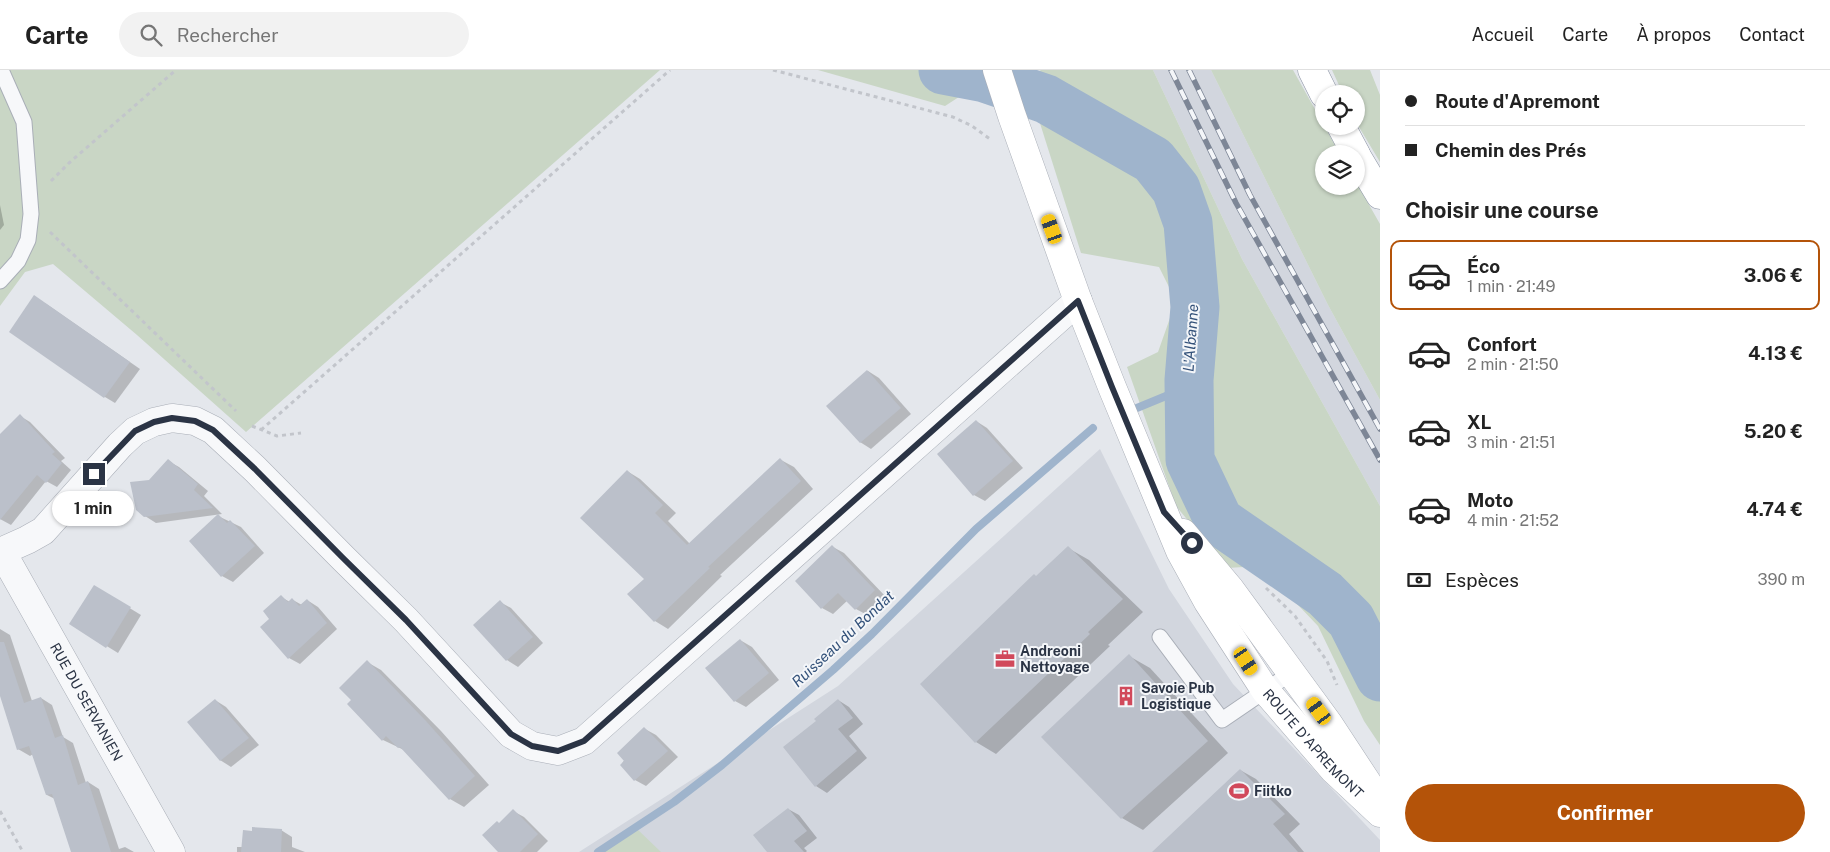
<!DOCTYPE html>
<html lang="fr">
<head>
<meta charset="utf-8">
<style>
  body { margin:0; font-family:"Public Sans",sans-serif; background:#f2f2f2; color:#222; height:100vh; display:flex; flex-direction:column; font-size:19px; white-space:nowrap }
  * { box-sizing:border-box; margin:0 }
  p { font-size:16px; color:#767676 }
  .icon { flex:none; width:28px; height:28px; fill:none; stroke:currentColor; stroke-width:2; stroke-linecap:round; stroke-linejoin:round }
  .map { position:relative; flex:1; overflow:hidden }
  .drawer { display:flex; flex-direction:column; background:#fff; width:450px }
  .drawer>* { flex:none }
  .top-card { display:grid; align-content:center; height:110px; padding:0 25px; background:#fff }
  .fabs { position:absolute; left:1315px; top:15px; display:grid; gap:10px }
  .fabs a { display:grid; place-items:center; width:50px; height:50px; border-radius:50%; background:#fff; box-shadow:0 1px 4px #0004; font-size:25px }
  .end { position:absolute; width:22px; height:22px; margin:-11px; border:6px solid #2b3445; background:#fff; box-shadow:0 0 0 2px #fff }
  .from { border-radius:50% }
  .bubble { position:absolute; height:35px; border-radius:18px; background:#fff; box-shadow:0 1px 4px #0004; font-size:16px; font-weight:700; line-height:35px; text-align:center }
  .car { position:absolute; width:15px; height:30px; margin:-15px -8px; border-radius:6px; box-shadow:0 0 4px 1px #0007; background:linear-gradient(#f5c518 24%,#345 0 40%,#f5c518 0 76%,#345 0 86%,#f5c518 0) }
  .top-card b { display:flex; align-items:center; gap:18px; height:48px; font-size:19px }
  .top-card b+b { border-top:1px solid #e0e0e0 }
  .top-card i { width:12px; height:12px; background:#222 }
  ul { padding:0; list-style:none }
  li { display:flex; align-items:center; gap:15px; height:70px; margin:0 10px 8px; padding:0 15px; border:2px solid transparent; border-radius:10px }
  li div { flex:1 }
  li b { display:block; font-size:19px }
  li em { font-style:normal; font-weight:700 }
  li.selected { border-color:#b45309 }
  li>.icon { width:45px; height:45px; stroke-width:1.5 }
  h2 { padding:0 25px; font-size:22px; line-height:60px }
  .pay { display:flex; align-items:center; gap:12px; height:55px; padding:0 25px; font-size:19px }
  .pay p { margin-inline-start:auto }
  .action { display:flex; gap:10px; margin-top:auto; padding:10px 25px }
  .action a { flex:1; height:58px; border-radius:30px; background:#b45309; color:#fff; font-size:20px; font-weight:700; line-height:58px; text-align:center }
  header { display:flex; align-items:center; gap:30px; box-sizing:border-box; height:70px; padding:0 25px; background:#fff; border-bottom:1px solid #e0e0e0 }
  header strong { font-size:24px }
  nav { display:flex; gap:28px; margin-inline-start:auto; font-size:18px }
  .search { width:350px; height:45px; background:#f2f2f2; display:flex; align-items:center; gap:12px; box-sizing:border-box; padding:0 18px; border-radius:28px; color:#767676; font-size:19px }
  main { display:flex; flex:1; min-height:0 }
  .map>svg:first-child { display:block }
  .built { fill:#d2d6de }
  .green { fill:#c9d6c5 }
  .shadow { fill:#0003 }
  .lines { fill:none; stroke-linecap:round; stroke-linejoin:round }
  .stream { stroke:#9fb4cc; stroke-width:8 }
  .river { stroke:#9fb4cc; stroke-width:49 }
  .building { fill:#bbc0ca }
  .service-casing { stroke:#a9aeb7; stroke-width:17 }
  .minor-casing { stroke:#a9aeb7; stroke-width:29 }
  .secondary-casing { stroke:#a9aeb7; stroke-width:29 }
  .motorway-casing { stroke:#8b94a3; stroke-width:29 }
  .path { stroke:#c2c5cb; stroke-width:3; stroke-dasharray:4 4; stroke-linecap:butt }
  .service { stroke:#f7f8fa; stroke-width:15 }
  .minor { stroke:#f7f8fa; stroke-width:28 }
  .secondary { stroke:#fff; stroke-width:28 }
  .motorway { stroke:#fff; stroke-width:28 }
  .rail-casing { stroke:#7d8696; stroke-width:5.5 }
  .rail { stroke:#f4f6f9; stroke-width:4; stroke-dasharray:11; stroke-linecap:butt }
  .route { stroke:#2b3445; stroke-width:6 }
  .labels { text-anchor:middle; stroke-width:4; stroke-linejoin:round; paint-order:stroke }
  .poi-label { font-size:14px; font-weight:bold; fill:#2b3445; stroke:#f4f6f9; text-anchor:start }
  .street-label { font-size:14px; fill:#2b3445; stroke:#f4f6f9 }
  .water-label { font-size:15px; font-style:italic; fill:#34527a; stroke:#f4f6f9 }
</style>
</head>
<body>
<header>
<strong>Carte</strong>
<div class="search"><svg class="icon" aria-label="search" viewBox="0 0 24 24"><circle cx="10" cy="10" r="6"/><path d="M15 15l6 6"/></svg>Rechercher</div>
<nav><a>Accueil</a><a>Carte</a><a>À propos</a><a>Contact</a></nav>
</header>
<main>
<div class="map">
<svg width="1380" height="782" viewBox="0 0 1380 782">
  <rect width="100%" height="100%" fill="#e4e7ec"/>
  <g class="built">
    <path d="M1153,0H1211L1328,235L1380,330V436L1242,189Z"/>
    <path d="M1100,379L1169,519L1233,614L1380,770V782H579L838,616Z"/>
  </g>
  <g class="green">
    <path d="M0,0H660L246,362L137,265L53,194L25,202L0,236Z"/>
    <path d="M818,0H958L962,25L945,36Z"/>
    <path d="M1041,0H1153L1242,189L1380,436V675L1364,651L1318,556L1261,496L1227,498L1176,436L1127,297L1158,282L1176,231L1159,197L1081,183L1026,9Z"/>
    <path d="M1211,0H1293L1340,84H1324V116H1356V112L1380,154V330L1328,235Z"/>
    <path d="M1332,0H1370L1380,25V92L1356,52V24H1343Z"/>
    <path d="M636,758L661,782H595Z"/>
  </g>
  <g class="shadow">
    <path d="M0,135L4,155L0,160Z"/>
    <path d="M45,233L140,299L115,333L105,327Z"/>
    <path d="M868,301L879,308L911,344L871,379L860,372Z"/>
    <path d="M20,346L30,352L65,388L61,391L71,400L57,417L46,411L11,455L0,449V366Z"/>
    <path d="M976,351L987,358L1023,398L985,431L974,425Z"/>
    <path d="M781,390L794,397L813,419L720,505L722,506L668,559L655,551L645,509L627,401L640,409L676,443L668,451L690,474Z"/>
    <path d="M168,391L179,397L208,421L204,426L222,444L156,453L145,446L150,411Z"/>
    <path d="M218,446L241,457L264,483L233,512L222,506L191,471Z"/>
    <path d="M833,477L844,483L886,527L867,545L856,539L848,530L833,544L822,538Z"/>
    <path d="M1068,478L1089,490L1143,542L1108,575L1110,576L996,684L976,672L1037,507Z"/>
    <path d="M95,517L141,545L118,583L71,554Z"/>
    <path d="M281,527L290,532L293,530L302,535L307,530L318,537L337,559L300,594L289,588L271,549Z"/>
    <path d="M500,532L511,538L543,573L518,597L507,590Z"/>
    <path d="M0,559L10,565L32,631L41,628L52,635L63,667L73,673L86,713L88,712L99,719L119,779L125,777L134,782H89L55,729L47,725L33,684L30,686L18,679L0,622Z"/>
    <path d="M740,570L752,577L779,610L746,637L735,631Z"/>
    <path d="M1129,586L1150,598L1228,683L1143,760L1122,748L1043,667Z"/>
    <path d="M367,592L381,600L441,661L489,715L464,737L450,729L404,680L383,670L353,630Z"/>
    <path d="M215,630L226,637L259,675L231,697L220,690Z"/>
    <path d="M838,630L849,637L863,654L849,666L867,688L827,723L816,716L818,651Z"/>
    <path d="M645,659L656,665L678,687L646,716L635,710L621,695Z"/>
    <path d="M1240,700L1256,709L1300,754L1289,764L1304,782H1153Z"/>
    <path d="M788,739L799,745L817,768L804,778L807,781L806,782H768Z"/>
    <path d="M513,741L524,747L548,771L537,782H500V754Z"/>
    <path d="M281,760L292,767V777L305,782H237V777H243Z"/>
  </g>
  <g class="lines">
    <g class="stream">
      <path d="M1132,340L1183,319L1189,310"/>
      <path d="M598,782L674,732L722,695L833,600L872,564L976,459L1093,358"/>
    </g>
    <path class="river" d="M943,0L985,8L1046,29L1153,90L1176,119L1188,153L1195,237L1189,310L1190,390L1219,451L1325,524L1351,550L1380,607"/>
  </g>
  <g class="building">
    <path d="M34,225L130,292L104,328L9,262Z"/>
    <path d="M867,300L901,338L860,373L826,336Z"/>
    <path d="M20,344L55,382L52,384L62,393L46,413L37,405L0,450V364Z"/>
    <path d="M976,350L1013,391L973,426L937,384Z"/>
    <path d="M780,388L801,411L708,497L710,498L654,552L627,524L644,509L580,448L627,400L663,435L655,443L687,475Z"/>
    <path d="M168,389L198,414L194,420L213,438L144,447L136,440L130,412L149,410Z"/>
    <path d="M218,444L227,453L230,450L255,476L221,507L189,471Z"/>
    <path d="M832,475L875,520L855,540L838,523L821,539L795,511Z"/>
    <path d="M1068,476L1123,529L1088,562L1090,564L975,673L920,614L1034,504L1036,506Z"/>
    <path d="M94,515L131,537L106,578L69,554Z"/>
    <path d="M281,525L288,532L292,528L299,536L307,529L327,553L288,589L260,557L269,549L263,541Z"/>
    <path d="M500,530L533,567L506,591L473,555Z"/>
    <path d="M740,569L769,603L734,632L705,598Z"/>
    <path d="M0,572H4L24,633L41,627L55,668L63,665L78,715L88,711L111,782H71L52,724L46,725L29,676L17,680L0,626Z"/>
    <path d="M1129,584L1208,671L1121,749L1041,667Z"/>
    <path d="M367,590L426,651L475,706L449,730L400,677L398,678L386,666L382,671L347,634L351,630L339,618Z"/>
    <path d="M215,629L249,668L220,691L187,652Z"/>
    <path d="M838,629L853,648L838,659L857,681L815,717L783,677L816,651L814,649Z"/>
    <path d="M644,657L668,681L634,711L620,695L624,691L617,683Z"/>
    <path d="M1240,699L1285,744L1273,754L1298,782H1152Z"/>
    <path d="M788,738L807,761L794,771L804,782H767L753,765Z"/>
    <path d="M513,739L538,764L520,782H498L482,765L497,751L499,753Z"/>
    <path d="M252,757L282,759L281,782H241L243,760L252,761Z"/>
  </g>
  <g class="lines">
    <defs>
      <g id="service">
        <path d="M0,211L18,191L28,170L31,144L24,52L1,0"/>
        <path d="M1160,567L1222,650L1291,603"/>
      </g>
      <g id="minor">
        <path d="M0,482L27,470L43,461L120,375L135,361L154,352L172,348L195,351L213,360L255,399L343,488L406,550L511,664L532,676L558,681L584,671L1078,231"/>
        <path id="s1" d="M2,482L171,782"/>
      </g>
      <g id="secondary">
        <path id="s2" d="M997,0L1012,46L1078,231L1112,317L1180,481L1208,532L1265,620L1334,700L1380,743"/>
        <path d="M1183,463L1230,519L1328,653L1376,726"/>
      </g>
      <g id="motorway">
        <path d="M1312,0L1324,24"/>
        <path d="M1341,56L1356,84"/>
        <path d="M1356,85L1380,125"/>
      </g>
    </defs>
    <use href="#service" class="service-casing"/>
    <use href="#minor" class="minor-casing"/>
    <use href="#secondary" class="secondary-casing"/>
    <use href="#motorway" class="motorway-casing"/>
    <g class="path">
      <path d="M773,0L953,47L972,56L990,69"/>
      <path d="M51,111L69,93L176,0"/>
      <path d="M50,162L236,341"/>
      <path d="M252,356L277,366L301,363"/>
      <path d="M261,360L670,0"/>
      <path d="M1266,518L1295,546L1327,591L1337,615"/>
      <path d="M0,741L23,782"/>
    </g>
    <use href="#service" class="service"/>
    <use href="#minor" class="minor"/>
    <use href="#secondary" class="secondary"/>
    <use href="#motorway" class="motorway"/>
    <defs>
      <g id="rail">
        <path d="M1171,0L1236,133L1380,390"/>
        <path d="M1189,0L1250,125L1380,359"/>
      </g>
    </defs>
    <use href="#rail" class="rail-casing"/>
    <use href="#rail" class="rail"/>
  </g>
  <g class="lines">
    <path class="route" d="M94,404L135,361L154,352L172,348L195,351L213,360L255,399L343,488L406,550L511,664L532,676L558,681L584,671L1078,231L1112,317L1164,442L1192,473"/>
  </g>
  <defs>
    <symbol id="office-bare" viewBox="-9 -9 18 18"><path d="M-6-3h4V-5.5h4V-3h4V5H-6ZM-1-4.5V-3h2v-1.5ZM-6 0V1H6V0Z" fill="#d1495b" stroke="#f4f6f9" stroke-width="2.5" paint-order="stroke"/></symbol>
    <symbol id="building-bare" viewBox="-9 -9 18 18"><path d="M-4-6H4V6H1V3H-1V6H-4ZM-2.5-4.3h1.7v1.8h-1.7ZM.8-4.3h1.7v1.8H.8ZM-2.5-1h1.7V.8h-1.7ZM.8-1h1.7V.8H.8Z" fill="#d1495b" stroke="#f4f6f9" stroke-width="2.5" paint-order="stroke"/></symbol>
    <symbol id="stadium-bare" viewBox="-9 -9 18 18"><path d="M0-5a6.5 5 0 1 0 0 10a6.5 5 0 1 0 0-10ZM-3.5-1.8h7v3.6h-7Z" fill="#d1495b" stroke="#f4f6f9" stroke-width="2.5" paint-order="stroke"/></symbol>
  </defs>
  <g fill-rule="evenodd">
    <use href="#office-bare" x="991" y="575" width="28" height="28"/>
    <use href="#building-bare" x="1112" y="612" width="28" height="28"/>
    <use href="#stadium-bare" x="1225" y="707" width="28" height="28"/>
  </g>
  <g class="labels">
    <g class="poi-label">
      <text x="1020" y="586">Andreoni<tspan x="1020" dy="16">Nettoyage</tspan></text>
      <text x="1141" y="623">Savoie Pub<tspan x="1141" dy="16">Logistique</tspan></text>
      <text x="1254" y="726">Fiitko</text>
    </g>
    <g class="street-label">
      <text dy="5" stroke="none"><textPath href="#s1" startOffset="172">RUE DU SERVANIEN</textPath></text>
      <text dy="5" stroke="none"><textPath href="#s2" startOffset="750">ROUTE D'APREMONT</textPath></text>
    </g>
    <g class="water-label">
      <text transform="translate(1191 268) rotate(-86)" y="5">L'Albanne</text>
      <text transform="translate(843 569) rotate(-43)" y="5">Ruisseau du Bondat</text>
    </g>
  </g>
</svg>
<div class="fabs">
<a><svg class="icon" aria-label="locate" viewBox="0 0 24 24"><circle cx="12" cy="12" r="6"/><path d="M12 2v4M12 18v4M2 12h4M18 12h4"/></svg></a>
<a><svg class="icon" aria-label="layers" viewBox="0 0 24 24"><path d="M12 4l9 5-9 5-9-5zM3 14l9 5 9-5"/></svg></a>
</div>
<i class="end from" style="left:1192px;top:473px"></i>
<i class="end" style="left:94px;top:404px"></i>
<div class="bubble" style="left:52px;top:421px;width:82px">1 min</div>
<i class="car" style="left:1052px;top:159px;rotate:340deg"></i>
<i class="car" style="left:1246px;top:591px;rotate:147deg"></i>
<i class="car" style="left:1319px;top:641px;rotate:324deg"></i>
</div>
<section class="drawer">
<div class="top-card">
<b><i class="from"></i>Route d'Apremont</b>
<b><i></i>Chemin des Prés</b>
</div>
<h2>Choisir une course</h2>
<ul>
<li class="selected"><svg class="icon" aria-label="car" viewBox="0 0 24 24"><path d="M5 17H2v-5l4-1 3-4h7l3 4 3 1v5h-3M9 17h6M6 11h13"/><circle cx="7" cy="17" r="2"/><circle cx="17" cy="17" r="2"/></svg><div><b>Éco</b><p>1 min · 21:49</p></div><em>3.06 €</em></li>
<li><svg class="icon" aria-label="car" viewBox="0 0 24 24"><path d="M5 17H2v-5l4-1 3-4h7l3 4 3 1v5h-3M9 17h6M6 11h13"/><circle cx="7" cy="17" r="2"/><circle cx="17" cy="17" r="2"/></svg><div><b>Confort</b><p>2 min · 21:50</p></div><em>4.13 €</em></li>
<li><svg class="icon" aria-label="car" viewBox="0 0 24 24"><path d="M5 17H2v-5l4-1 3-4h7l3 4 3 1v5h-3M9 17h6M6 11h13"/><circle cx="7" cy="17" r="2"/><circle cx="17" cy="17" r="2"/></svg><div><b>XL</b><p>3 min · 21:51</p></div><em>5.20 €</em></li>
<li><svg class="icon" aria-label="car" viewBox="0 0 24 24"><path d="M5 17H2v-5l4-1 3-4h7l3 4 3 1v5h-3M9 17h6M6 11h13"/><circle cx="7" cy="17" r="2"/><circle cx="17" cy="17" r="2"/></svg><div><b>Moto</b><p>4 min · 21:52</p></div><em>4.74 €</em></li>
</ul>
<div class="pay"><svg class="icon" aria-label="cash" viewBox="0 0 24 24"><path d="M3 7h18v10H3z"/><circle cx="12" cy="12" r="2"/></svg>Espèces<p>390 m</p></div>
<div class="action"><a>Confirmer</a></div>
</section>
</main>
</body>
</html>
